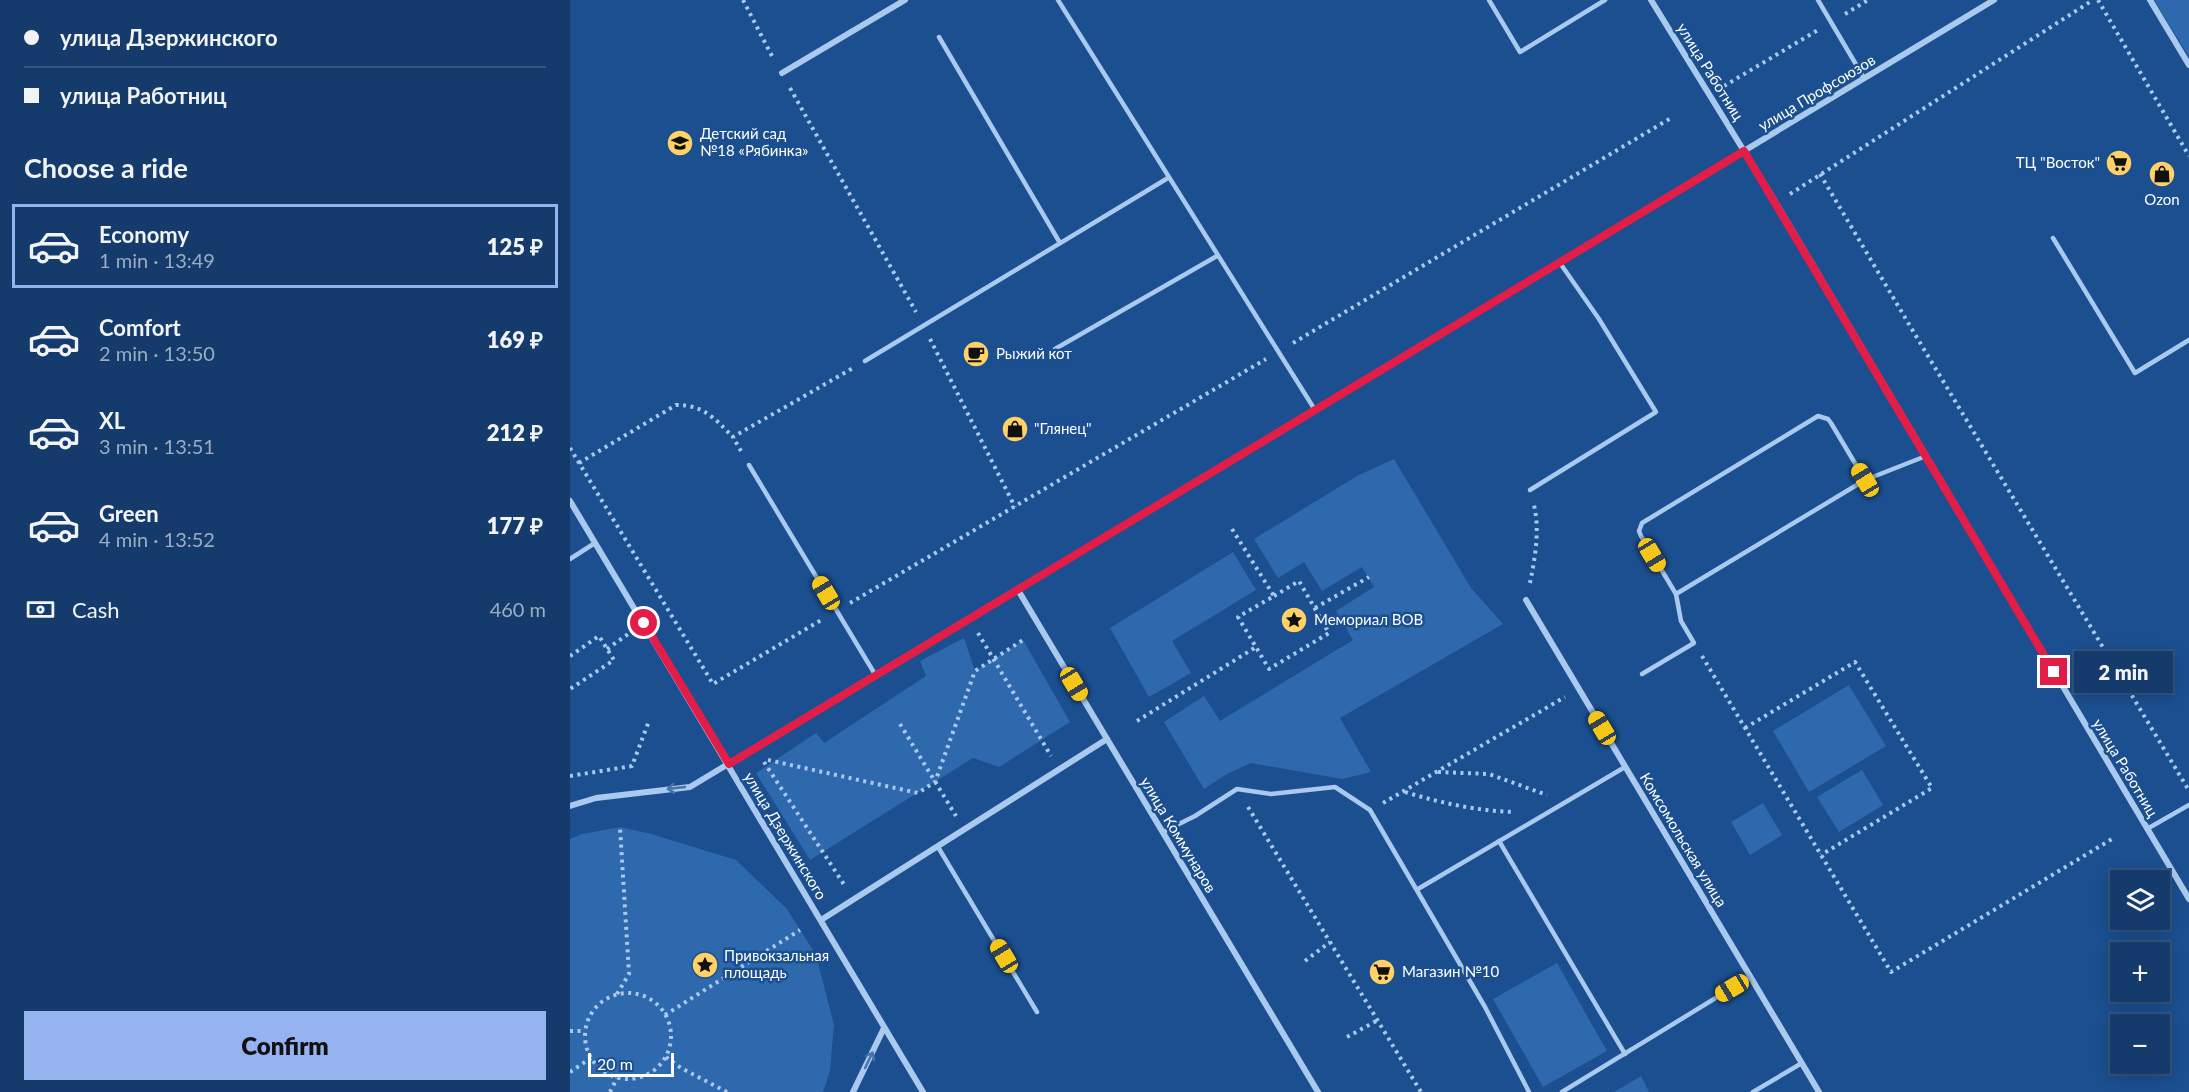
<!DOCTYPE html>
<html lang="en">
<head>
<meta charset="utf-8">
<style>
  body { margin:0; font-family:Lato,sans-serif; background:#1d4271; color:#f1f3f6; height:100vh; display:flex; flex-direction:column; font-size:22px; white-space:nowrap }
  * { box-sizing:border-box; margin:0 }
  p { font-size:20px; color:#9dadc1 }
  .icon { flex:none; width:33px; height:33px; fill:none; stroke:currentColor; stroke-width:2; stroke-linecap:round; stroke-linejoin:round }
  .map { position:relative; flex:1; overflow:hidden }
  .panel { display:flex; flex-direction:column; background:#143b6b; width:570px }
  .panel>* { flex:none }
  .banner { display:grid; align-content:center; height:132px; padding:0 24px; background:#143b6b }
  .controls { position:absolute; left:1540px; top:870px; display:grid; gap:12px }
  .controls a { display:grid; place-items:center; width:60px; height:60px; border-radius:0px; background:#143b6b; box-shadow:0 3px 15px #0003,0 0 0 2px #33557e; font-size:30px }
  .scale { position:absolute; left:18px; bottom:15px; width:86px; box-sizing:border-box; padding-left:6px; border:3px solid #fff; border-top:0; font-size:16px; line-height:21px; white-space:nowrap; color:#fff; -webkit-text-stroke:4px #1b4f8f; paint-order:stroke }
  .end { position:absolute; width:27px; height:27px; margin:-14px; border:8px solid #e11d48; background:#fff; box-shadow:0 0 0 3px #fff }
  .from { border-radius:50% }
  .bubble { position:absolute; height:42px; border-radius:0px; background:#143b6b; box-shadow:0 3px 15px #0003,0 0 0 2px #33557e; font-size:20px; font-weight:800; line-height:42px; text-align:center }
  .car { position:absolute; width:18px; height:36px; margin:-18px -9px; border-radius:8px; box-shadow:0 0 4px 2px #0007; background:linear-gradient(#f5c518 24%,#345 0 40%,#f5c518 0 76%,#345 0 86%,#f5c518 0) }
  .banner b { display:flex; align-items:center; gap:21px; height:57px; font-size:22px }
  .banner b+b { border-top:2px solid #33557e }
  .banner i { width:15px; height:15px; background:#f1f3f6 }
  ul { padding:0; list-style:none }
  li { display:flex; align-items:center; gap:18px; height:84px; margin:0 12px 9px; padding:0 12px; border:3px solid transparent; border-radius:0px }
  li div { flex:1 }
  li b { display:block; font-size:22px }
  li em { font-style:normal; font-weight:800 }
  li.on { border-color:#95b2f1 }
  li>.icon { width:54px; height:54px; stroke-width:1.5 }
  h2 { padding:0 24px; font-size:27px; line-height:72px }
  .pay { display:flex; align-items:center; gap:15px; height:66px; padding:0 24px; font-size:22px }
  .pay p { margin-inline-start:auto }
  .primary-button { display:flex; gap:12px; margin-top:auto; padding:12px 24px }
  .primary-button a { flex:1; height:69px; border-radius:0px; background:#95b2f1; color:#111; font-size:24px; font-weight:800; line-height:69px; text-align:center }
  main { display:flex; flex:1; min-height:0 }
  .map>svg:first-child { display:block }
  .green { fill:#2e69ad }
  .lines { fill:none; stroke-linecap:round; stroke-linejoin:round }
  .path { stroke:#a9c9ee; stroke-width:4; stroke-dasharray:3 4.5; stroke-linecap:butt }
  .service { stroke:#a9c9ee; stroke-width:4.5 }
  .minor { stroke:#a9c9ee; stroke-width:6 }
  .oneway { stroke:#4674ac }
  .route { stroke:#e11d48; stroke-width:8 }
  .labels { text-anchor:middle; stroke-width:5; stroke-linejoin:round; paint-order:stroke }
  .street-label { font-size:15px; fill:#fff; stroke:#1b4f8f }
  .poi-label { font-size:15px; fill:#fff; stroke:#1b4f8f; text-anchor:start }
</style>
</head>
<body>
<main>
<section class="panel">
<div class="banner">
<b><i class="from"></i>улица Дзержинского</b>
<b><i></i>улица Работниц</b>
</div>
<h2>Choose a ride</h2>
<ul>
<li class="on"><svg class="icon" aria-label="car" viewBox="0 0 24 24"><path d="M5 17H2v-5l4-1 3-4h7l3 4 3 1v5h-3M9 17h6M6 11h13"/><circle cx="7" cy="17" r="2"/><circle cx="17" cy="17" r="2"/></svg><div><b>Economy</b><p>1 min · 13:49</p></div><em>125 ₽</em></li>
<li><svg class="icon" aria-label="car" viewBox="0 0 24 24"><path d="M5 17H2v-5l4-1 3-4h7l3 4 3 1v5h-3M9 17h6M6 11h13"/><circle cx="7" cy="17" r="2"/><circle cx="17" cy="17" r="2"/></svg><div><b>Comfort</b><p>2 min · 13:50</p></div><em>169 ₽</em></li>
<li><svg class="icon" aria-label="car" viewBox="0 0 24 24"><path d="M5 17H2v-5l4-1 3-4h7l3 4 3 1v5h-3M9 17h6M6 11h13"/><circle cx="7" cy="17" r="2"/><circle cx="17" cy="17" r="2"/></svg><div><b>XL</b><p>3 min · 13:51</p></div><em>212 ₽</em></li>
<li><svg class="icon" aria-label="car" viewBox="0 0 24 24"><path d="M5 17H2v-5l4-1 3-4h7l3 4 3 1v5h-3M9 17h6M6 11h13"/><circle cx="7" cy="17" r="2"/><circle cx="17" cy="17" r="2"/></svg><div><b>Green</b><p>4 min · 13:52</p></div><em>177 ₽</em></li>
</ul>
<div class="pay"><svg class="icon" aria-label="cash" viewBox="0 0 24 24"><path d="M3 7h18v10H3z"/><circle cx="12" cy="12" r="2"/></svg>Cash<p>460 m</p></div>
<div class="primary-button"><a>Confirm</a></div>
</section>
<div class="map">
<svg width="1619" height="1092" viewBox="0 0 1619 1092">
  <rect width="100%" height="100%" fill="#1b4f8f"/>
  <g class="green">
    <path d="M1584,0H1619V57Z"/>
    <path d="M824,459L901,588L933,624L770,718L801,772L772,779L681,763L657,774L634,789L594,722L634,696L650,721L783,640L766,611L804,587L792,567L752,591L734,562L708,578L684,539L787,476Z"/>
    <path d="M663,552L686,590L602,641L621,673L579,697L540,628Z"/>
    <path d="M394,638L405,671L453,640L500,722L429,767L403,758L240,860L186,773L246,733L254,743L356,676L350,661Z"/>
    <path d="M1279,685L1316,746L1239,792L1203,731Z"/>
    <path d="M1292,770L1313,805L1269,832L1247,797Z"/>
    <path d="M1193,803L1212,835L1180,855L1161,822Z"/>
    <path d="M50,827L81,834L166,860L217,909L246,955L264,1025L260,1071L253,1092H0V839L12,834Z"/>
    <path d="M987,963L1037,1051L973,1087L923,999Z"/>
    <path d="M1071,1076L1079,1092H1044Z"/>
  </g>
  <g class="lines">
    <g class="path">
      <path d="M173,0L203,58"/>
      <path d="M1528,0L1619,156"/>
      <path d="M1275,14L1298,0"/>
      <path d="M1154,86L1248,30"/>
      <path d="M220,88L346,312"/>
      <path d="M1250,174L1343,331L1618,789"/>
      <path d="M1220,194L1523,0"/>
      <path d="M360,339L445,507"/>
      <path d="M723,343L1101,118"/>
      <path d="M0,448L143,684L253,619"/>
      <path d="M171,451L163,437L283,368"/>
      <path d="M9,463L106,405C134,405 144,418 163,437"/>
      <path d="M662,529L704,596L668,617L699,669L759,633L729,581L704,596"/>
      <path d="M960,583C965,558 970,531 964,505"/>
      <path d="M280,603L696,359"/>
      <path d="M745,608L799,577"/>
      <path d="M408,633L481,756"/>
      <path d="M37,649L61,632"/>
      <path d="M0,656L29,636L44,660L0,689"/>
      <path d="M1132,656L1321,972L1542,839"/>
      <path d="M567,721L686,647"/>
      <path d="M330,724L386,816"/>
      <path d="M1175,728L1285,662L1362,788L1251,855"/>
      <path d="M198,760L348,793L365,782L405,671L456,638"/>
      <path d="M194,762L275,886"/>
      <path d="M868,772L919,774L977,795"/>
      <path d="M0,776L62,766L79,721"/>
      <path d="M835,792C871,803 907,811 945,812"/>
      <path d="M813,803L995,697"/>
      <path d="M678,807L851,1092"/>
      <path d="M735,961L760,942"/>
      <circle cx="58" cy="1036" r="43"/>
      <path d="M47,994L59,974L50,827"/>
      <path d="M95,1015L230,930"/>
      <path d="M0,1031H15"/>
      <path d="M777,1037L808,1020"/>
      <path d="M96,1057L111,1068L157,1092"/>
      <path d="M0,1072L21,1058"/>
      <path d="M40,1092L47,1078"/>
    </g>
    <g class="service">
      <path d="M488,0L745,410"/>
      <path d="M919,0L950,52L1035,0"/>
      <path d="M1248,0L1294,78"/>
      <path d="M369,37L490,243"/>
      <path d="M1483,238L1565,373L1619,340"/>
      <path d="M485,349L647,256"/>
      <path d="M295,361L598,178"/>
      <path d="M1248,416L1258,419L1261,423L1295,480L1106,594L1071,536L1069,531L1072,523Z"/>
      <path d="M179,465L306,676"/>
      <path d="M1295,480L1356,456"/>
      <path d="M960,490L1086,412L1029,319L990,263"/>
      <path d="M0,559L25,543"/>
      <path d="M1072,674L1124,643L1111,621L1106,594"/>
      <path d="M1577,829L1619,805"/>
      <path d="M593,832L625,816L667,789L701,794L765,787L800,810L915,1007L959,1092"/>
      <path d="M929,841L1055,1054"/>
      <path d="M368,847L467,1012"/>
      <path d="M848,889L1055,767"/>
      <path d="M992,1092L1180,977"/>
      <path d="M1183,1092L1232,1063"/>
    </g>
    <g class="minor">
      <path d="M1081,0L1206,203L1619,899"/>
      <path d="M1580,0L1619,65"/>
      <path d="M212,73L335,0"/>
      <path d="M0,501L353,1092"/>
      <path d="M448,590L748,1092"/>
      <path d="M956,600L1249,1092"/>
      <path d="M0,806L26,798L120,787L1424,0"/>
      <path d="M251,920L537,739"/>
      <path d="M283,1092L314,1028"/>
    </g>
  </g>
  <defs><path id="oneway-shaft" d="M-6 0H5M1.5-3L5.5 0L1.5 3" fill="none" stroke-width="1.6" stroke-linecap="round" stroke-linejoin="round" transform="scale(1.5)"/></defs>
  <g class="oneway">
    <use href="#oneway-shaft" transform="translate(106 788) rotate(174)"/>
    <use href="#oneway-shaft" transform="translate(299 1060) rotate(-64)"/>
  </g>
  <g class="lines">
    <path class="route" d="M74,623L159,764L1174,151L1484,672"/>
  </g>
  <defs>
    <symbol id="school-disc" viewBox="-11 -11 22 22"><circle r="9.5" fill="#ffd166" stroke="#1b4f8f"/><path d="M0-5L7-2L0 1L-7-2ZM-4 1L0 2.5L4 1V4Q0 6-4 4Z" fill="#111"/></symbol>
    <symbol id="supermarket-disc" viewBox="-11 -11 22 22"><circle r="9.5" fill="#ffd166" stroke="#1b4f8f"/><path d="M-6-5.5h2.5l.6 2H6L4.5 2H-2.5L-4.4-4H-6ZM-1.5 3.2a1.3 1.3 0 1 0 .1 0ZM3 3.2a1.3 1.3 0 1 0 .1 0Z" fill="#111"/></symbol>
    <symbol id="shop-disc" viewBox="-11 -11 22 22"><circle r="9.5" fill="#ffd166" stroke="#1b4f8f"/><path d="M-5-2.5h2.3a2.7 3.5 0 0 1 5.4 0H5L5.5 6h-11ZM-1.5-2.5h3a1.5 2.3 0 0 0-3 0Z" fill="#111"/></symbol>
    <symbol id="cafe-disc" viewBox="-11 -11 22 22"><circle r="9.5" fill="#ffd166" stroke="#1b4f8f"/><path d="M-5.5-4.5H6V0H3Q3 3.5 0 3.5H-2.5Q-5.5 3.5-5.5 0ZM3-3.2v2h1.7v-2ZM-6 4.5H4V6H-6Z" fill="#111"/></symbol>
    <symbol id="sight-disc" viewBox="-11 -11 22 22"><circle r="9.5" fill="#ffd166" stroke="#1b4f8f"/><path d="M0-6L1.8-2.2L6-1.7L2.9 1.2L3.7 5.4L0 3.3L-3.7 5.4L-2.9 1.2L-6-1.7L-1.8-2.2Z" fill="#111"/></symbol>
  </defs>
  <g fill-rule="evenodd">
    <use href="#school-disc" x="95" y="128" width="30" height="30"/>
    <use href="#supermarket-disc" x="1534" y="148" width="30" height="30"/>
    <use href="#shop-disc" x="1577" y="159" width="30" height="30"/>
    <use href="#cafe-disc" x="391" y="339" width="30" height="30"/>
    <use href="#shop-disc" x="430" y="414" width="30" height="30"/>
    <use href="#sight-disc" x="709" y="605" width="30" height="30"/>
    <use href="#sight-disc" x="120" y="950" width="30" height="30"/>
    <use href="#supermarket-disc" x="797" y="957" width="30" height="30"/>
  </g>
  <g class="labels">
    <g class="street-label">
      <text transform="translate(1140 72) rotate(58)" y="5">улица Работниц</text>
      <text transform="translate(1247 93) rotate(-31)" y="5">улица Профсоюзов</text>
      <text transform="translate(1555 768) rotate(59)" y="5">улица Работниц</text>
      <text transform="translate(608 835) rotate(59)" y="5">улица Коммунаров</text>
      <text transform="translate(215 836) rotate(59)" y="5">улица Дзержинского</text>
      <text transform="translate(1113 840) rotate(59)" y="5">Комсомольская улица</text>
    </g>
    <g class="poi-label">
      <text x="130" y="139">Детский сад<tspan x="130" dy="17">№18 «Рябинка»</tspan></text>
      <text x="1530" y="168" text-anchor="end">ТЦ "Восток"</text>
      <text x="1592" y="205" text-anchor="middle">Ozon</text>
      <text x="426" y="359">Рыжий кот</text>
      <text x="464" y="434">"Глянец"</text>
      <text x="744" y="625">Мемориал ВОВ</text>
      <text x="154" y="961">Привокзальная<tspan x="154" dy="17">площадь</tspan></text>
      <text x="832" y="977">Магазин №10</text>
    </g>
  </g>
</svg>
<div class="controls">
<a><svg class="icon" aria-label="layers" viewBox="0 0 24 24"><path d="M12 4l9 5-9 5-9-5zM3 14l9 5 9-5"/></svg></a>
<a>+</a>
<a>−</a>
</div>
<div class="scale">20 m</div>
<i class="end from" style="left:74px;top:623px"></i>
<i class="end" style="left:1484px;top:672px"></i>
<div class="bubble" style="left:1504px;top:651px;width:99px">2 min</div>
<i class="car" style="left:1295px;top:480px;rotate:329deg"></i>
<i class="car" style="left:1082px;top:555px;rotate:149deg"></i>
<i class="car" style="left:256px;top:593px;rotate:329deg"></i>
<i class="car" style="left:504px;top:684px;rotate:149deg"></i>
<i class="car" style="left:1032px;top:728px;rotate:329deg"></i>
<i class="car" style="left:434px;top:956px;rotate:329deg"></i>
<i class="car" style="left:1162px;top:988px;rotate:239deg"></i>
</div>
</main>
</body>
</html>
